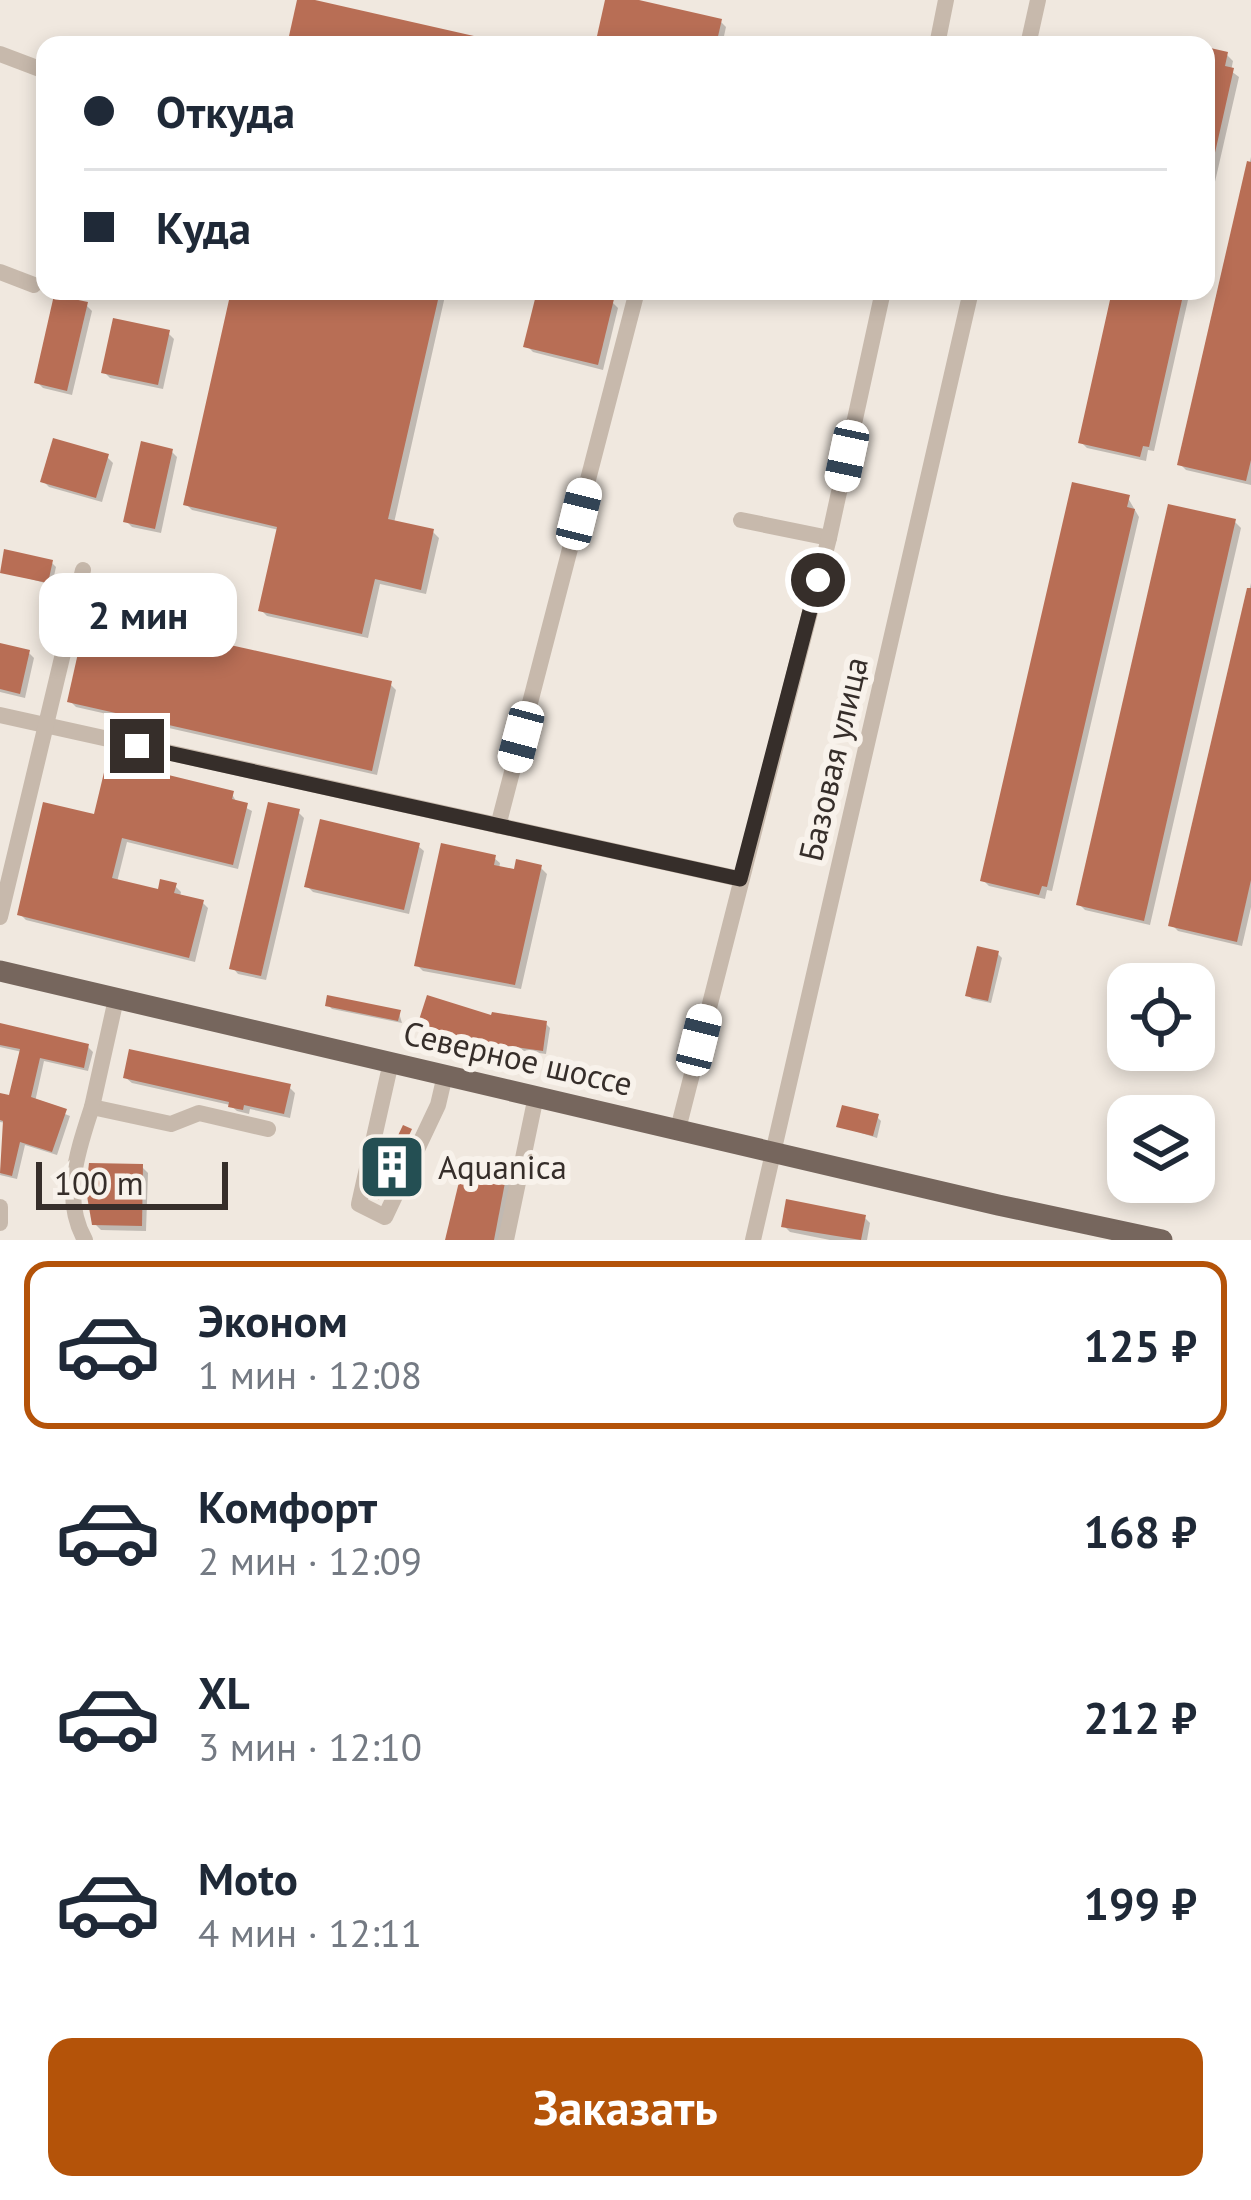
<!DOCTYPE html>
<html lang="ru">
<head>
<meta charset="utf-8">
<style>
  body { margin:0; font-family:"PT Sans",sans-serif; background:#f6f6f7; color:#1f2937; height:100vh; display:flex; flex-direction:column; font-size:45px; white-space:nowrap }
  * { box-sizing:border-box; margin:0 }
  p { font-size:39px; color:#747a83 }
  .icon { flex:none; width:66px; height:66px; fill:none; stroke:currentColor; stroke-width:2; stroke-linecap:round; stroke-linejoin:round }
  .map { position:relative; height:1240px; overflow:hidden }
  .details { display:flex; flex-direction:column; background:#fff; flex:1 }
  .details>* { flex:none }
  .guide { position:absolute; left:36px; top:36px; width:1179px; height:264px; border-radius:24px; box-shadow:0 6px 18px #0003; display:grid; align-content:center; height:264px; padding:0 48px; background:#fff }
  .tools { position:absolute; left:1107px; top:963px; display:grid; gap:24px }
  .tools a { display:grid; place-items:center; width:108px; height:108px; border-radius:24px; background:#fff; box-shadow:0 6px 18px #0003; font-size:60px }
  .scale { position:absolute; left:36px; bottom:30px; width:192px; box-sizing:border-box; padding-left:12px; border:6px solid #362e2a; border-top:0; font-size:33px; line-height:42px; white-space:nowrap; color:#362e2a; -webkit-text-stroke:9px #f8f2eb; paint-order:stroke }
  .end { position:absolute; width:54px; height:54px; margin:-27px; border:15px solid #362e2a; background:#fff; box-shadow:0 0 0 6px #fff }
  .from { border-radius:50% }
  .bubble { position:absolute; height:84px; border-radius:24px; background:#fff; box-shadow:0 6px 18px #0003; font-size:39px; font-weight:600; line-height:84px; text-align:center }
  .car { position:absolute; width:36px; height:72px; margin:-36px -18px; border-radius:15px; box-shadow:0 0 9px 3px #0007; background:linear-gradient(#fff 24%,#345 0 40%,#fff 0 76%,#345 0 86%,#fff 0) }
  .guide b { display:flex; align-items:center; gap:42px; height:114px; font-size:45px }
  .guide b+b { border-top:3px solid #e0e1e3 }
  .guide i { width:30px; height:30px; background:#1f2937 }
  ul { padding:21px 0 0; list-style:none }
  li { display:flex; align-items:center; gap:36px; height:168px; margin:0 24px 18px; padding:0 24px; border:6px solid transparent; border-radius:24px }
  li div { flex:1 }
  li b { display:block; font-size:45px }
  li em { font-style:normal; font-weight:600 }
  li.selected { border-color:#b45309 }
  li>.icon { width:108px; height:108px; stroke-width:1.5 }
  .primary-button { display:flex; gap:24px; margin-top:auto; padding:24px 48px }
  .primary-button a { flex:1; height:138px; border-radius:24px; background:#b45309; color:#fff; font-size:48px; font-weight:600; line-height:138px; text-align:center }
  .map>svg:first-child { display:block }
  .shadow { fill:#0003 }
  .building { fill:#b86e55 }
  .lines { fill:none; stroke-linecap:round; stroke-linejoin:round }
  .minor { stroke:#c7b9ac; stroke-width:16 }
  .major { stroke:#76665d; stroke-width:21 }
  .route { stroke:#362e2a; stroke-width:15 }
  .labels { text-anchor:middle; stroke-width:12; stroke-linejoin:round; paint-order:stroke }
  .street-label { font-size:33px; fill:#362e2a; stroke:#f8f2eb }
  .poi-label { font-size:33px; fill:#362e2a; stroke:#f8f2eb; text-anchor:start }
</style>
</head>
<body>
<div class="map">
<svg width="1251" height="1240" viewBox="0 0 1251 1240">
  <rect width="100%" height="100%" fill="#f0e8df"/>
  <g class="shadow">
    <path d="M608,0H625L720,21L726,27L722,45H598Z"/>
    <path d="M1206,50L1227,55L1233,61L1231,71L1239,77L1206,221Z"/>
    <path d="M1251,157V485L1186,470L1180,464Z"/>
    <path d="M234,291H439L445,296L394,523L433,532L439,538L426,594L380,584L368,638L267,616L261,610L279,530L192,510L186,504Z"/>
    <path d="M540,291H567L612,302L618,308L603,370L533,352L527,346Z"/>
    <path d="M1115,291H1190L1154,451L1148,450L1146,461L1087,448L1081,442Z"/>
    <path d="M86,305L92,311L72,395L43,388L37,382Z"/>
    <path d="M168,333L174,339L163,389L110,378L104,372Z"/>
    <path d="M171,451L177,457L161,533L132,527L126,521Z"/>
    <path d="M107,457L113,463L102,502L49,487L43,481Z"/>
    <path d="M1128,498L1139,517L1052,891L1047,890L1045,899L989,886L983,880Z"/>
    <path d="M1235,522L1241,528L1150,925L1085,910L1079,904Z"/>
    <path d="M52,563L56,567L52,585L2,571Z"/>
    <path d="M1251,583V907L1242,946L1178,931L1172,925Z"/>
    <path d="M0,646L28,652L34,658L25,698L0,692Z"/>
    <path d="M390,684L396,690L377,775L76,707L70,701Z"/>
    <path d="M232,794L237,803L252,811L238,869L127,842L117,882L160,892L175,886L181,892L180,897L202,902L208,908L195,962L26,920L20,914L96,817Z"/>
    <path d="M298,812L304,818L266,980L238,974L233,968Z"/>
    <path d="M418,846L424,851L409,914L313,892L307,886Z"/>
    <path d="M494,858L500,863L499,869L516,873L541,868L547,874L521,989L423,971L417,965Z"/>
    <path d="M998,954L1002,958L991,1003L972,999L968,995Z"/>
    <path d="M328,1005L399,1013L402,1023L332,1009Z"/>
    <path d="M493,1019L546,1024L550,1028L546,1054L478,1044L421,1022Z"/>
    <path d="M0,1026L88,1047L93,1052L88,1071L44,1061L35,1102L70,1116L57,1155L25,1145L17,1179L0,1175L6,1123L0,1122V1096L11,1099L22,1052L0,1047Z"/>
    <path d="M126,1078L289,1087L295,1093L290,1118L250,1109L249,1114L237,1111L230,1105L132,1083Z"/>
    <path d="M877,1117L881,1121L877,1138L839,1126Z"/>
    <path d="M467,1165L506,1174L512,1180L499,1240H448Z"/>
    <path d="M142,1167L148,1173L146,1231L101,1230L95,1224Z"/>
    <path d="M864,1217L870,1223L867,1240H830L790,1232L784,1226Z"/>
  </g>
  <g class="building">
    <path d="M297,0H315L496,41V45H287Z"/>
    <path d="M605,0H639L722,19L716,45H595Z"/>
    <path d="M1206,47L1228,52L1225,66L1234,68L1210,175L1206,174Z"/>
    <path d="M1247,161L1251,162V460L1246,481L1177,465Z"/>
    <path d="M231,291H440L388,519L434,529L421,590L375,579L362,634L258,611L277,527L183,505Z"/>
    <path d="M537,291H579L614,299L598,365L523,347Z"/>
    <path d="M1112,291H1184L1149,447L1143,446L1140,457L1078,443Z"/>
    <path d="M54,295L88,302L67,391L34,383Z"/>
    <path d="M113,318L170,330L158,385L101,373Z"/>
    <path d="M53,438L109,454L96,498L40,482Z"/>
    <path d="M141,441L173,449L155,529L123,522Z"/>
    <path d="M1072,482L1130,495L1127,507L1135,509L1047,887L1042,886L1039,895L980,881Z"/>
    <path d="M1168,504L1236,519L1144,921L1076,905Z"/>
    <path d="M4,549L53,560L48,583L0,573Z"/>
    <path d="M1247,588H1251V880L1237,942L1168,926Z"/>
    <path d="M87,613L392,681L372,771L67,702Z"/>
    <path d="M0,643L30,650L20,694L0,689Z"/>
    <path d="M107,760L234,791L232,799L248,803L233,865L122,838L112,878L158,889L160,879L177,883L174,893L204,900L189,958L17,915L43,802L94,814Z"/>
    <path d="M268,802L300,809L261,976L229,969Z"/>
    <path d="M320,819L420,843L404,910L304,887Z"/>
    <path d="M441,843L496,855L494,865L514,869L516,859L542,865L515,985L414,966Z"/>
    <path d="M977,946L999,951L988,1001L965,996Z"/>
    <path d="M327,995L401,1010L398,1021L325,1006Z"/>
    <path d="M427,995L491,1015L492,1012L547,1021L543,1051L472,1041L418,1023Z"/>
    <path d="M0,1023L89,1044L84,1068L40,1058L31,1097L67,1109L52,1152L20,1142L12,1176L0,1173L3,1121L0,1120V1093L9,1095L20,1049L0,1045Z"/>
    <path d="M129,1049L291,1084L284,1114L244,1105L243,1110L228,1107L229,1102L123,1078Z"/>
    <path d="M842,1105L879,1114L873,1136L836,1127Z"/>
    <path d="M403,1125L412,1129L379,1200L374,1197L378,1177Z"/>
    <path d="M464,1161L507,1172L494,1240H445Z"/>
    <path d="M89,1163L143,1164L142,1226L92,1225L86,1190Z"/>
    <path d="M786,1199L866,1215L861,1240L781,1227Z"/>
  </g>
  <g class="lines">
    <g class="minor">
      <path d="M937,45L946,0"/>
      <path d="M1028,45L1038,0"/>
      <path d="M0,54L45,71"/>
      <path d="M0,272L34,285"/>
      <path d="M741,520L829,538"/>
      <path d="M0,715L740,879"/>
      <path d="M498,826L637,291"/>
      <path d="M0,917L83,570"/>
      <path d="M116,999L92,1107L171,1124L199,1113L268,1129"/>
      <path d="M391,1062L359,1204L385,1217L438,1105L445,1075"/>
      <path d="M678,1129L829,538L883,291"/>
      <path d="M0,1207V1223"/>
      <path d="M85,1240C61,1197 78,1150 92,1107"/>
      <path d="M506,1240L536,1096"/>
      <path d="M753,1240L971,291"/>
    </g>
    <path class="major" d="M0,971L998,1205L1162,1240"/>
  </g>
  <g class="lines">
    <path class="route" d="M137,746L740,879L818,580"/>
  </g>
  <defs>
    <symbol id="building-square" viewBox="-11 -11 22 22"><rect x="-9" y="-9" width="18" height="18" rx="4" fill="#244f53" stroke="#f8f2eb"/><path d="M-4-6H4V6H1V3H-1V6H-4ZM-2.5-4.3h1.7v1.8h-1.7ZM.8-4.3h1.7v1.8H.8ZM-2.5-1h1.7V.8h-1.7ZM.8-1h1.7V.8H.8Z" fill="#fff"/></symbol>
  </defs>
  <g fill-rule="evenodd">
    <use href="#building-square" x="354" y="1129" width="76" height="76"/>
  </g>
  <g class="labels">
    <g class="street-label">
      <text transform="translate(833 759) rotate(-77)" y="12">Базовая улица</text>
      <text transform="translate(518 1058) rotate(13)" y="12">Северное шоссе</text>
    </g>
    <g class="poi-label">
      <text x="438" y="1179">Aquanica</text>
    </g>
  </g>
</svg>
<div class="tools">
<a><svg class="icon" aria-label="locate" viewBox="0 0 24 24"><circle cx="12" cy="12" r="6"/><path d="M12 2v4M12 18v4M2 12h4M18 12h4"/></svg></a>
<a><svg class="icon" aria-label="layers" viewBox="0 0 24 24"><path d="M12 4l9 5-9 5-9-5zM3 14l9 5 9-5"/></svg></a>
</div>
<div class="scale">100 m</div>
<i class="end from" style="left:818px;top:580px"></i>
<i class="end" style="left:137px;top:746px"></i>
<div class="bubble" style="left:39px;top:573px;width:198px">2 мин</div>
<i class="car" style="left:847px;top:456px;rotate:192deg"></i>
<i class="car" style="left:579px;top:514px;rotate:14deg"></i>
<i class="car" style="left:521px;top:737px;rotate:195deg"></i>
<i class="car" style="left:699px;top:1040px;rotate:14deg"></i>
<div class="guide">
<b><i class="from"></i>Откуда</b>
<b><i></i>Куда</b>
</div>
</div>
<section class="details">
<ul>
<li class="selected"><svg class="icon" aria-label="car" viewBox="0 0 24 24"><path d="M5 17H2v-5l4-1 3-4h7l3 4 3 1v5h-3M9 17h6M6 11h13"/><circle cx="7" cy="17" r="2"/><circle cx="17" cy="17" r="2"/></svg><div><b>Эконом</b><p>1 мин · 12:08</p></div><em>125 ₽</em></li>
<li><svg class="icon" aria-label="car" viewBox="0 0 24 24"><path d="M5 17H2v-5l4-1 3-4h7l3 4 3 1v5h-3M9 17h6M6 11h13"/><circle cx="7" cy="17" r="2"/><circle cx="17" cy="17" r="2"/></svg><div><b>Комфорт</b><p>2 мин · 12:09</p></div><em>168 ₽</em></li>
<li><svg class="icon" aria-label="car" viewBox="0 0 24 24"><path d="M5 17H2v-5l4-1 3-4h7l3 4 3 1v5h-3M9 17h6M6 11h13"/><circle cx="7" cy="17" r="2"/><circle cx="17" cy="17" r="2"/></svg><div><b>XL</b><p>3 мин · 12:10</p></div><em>212 ₽</em></li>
<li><svg class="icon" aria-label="car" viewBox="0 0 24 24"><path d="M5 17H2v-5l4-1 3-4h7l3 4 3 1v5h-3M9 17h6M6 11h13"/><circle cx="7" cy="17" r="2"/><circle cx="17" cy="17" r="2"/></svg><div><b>Moto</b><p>4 мин · 12:11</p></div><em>199 ₽</em></li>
</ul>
<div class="primary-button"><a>Заказать</a></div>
</section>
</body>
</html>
